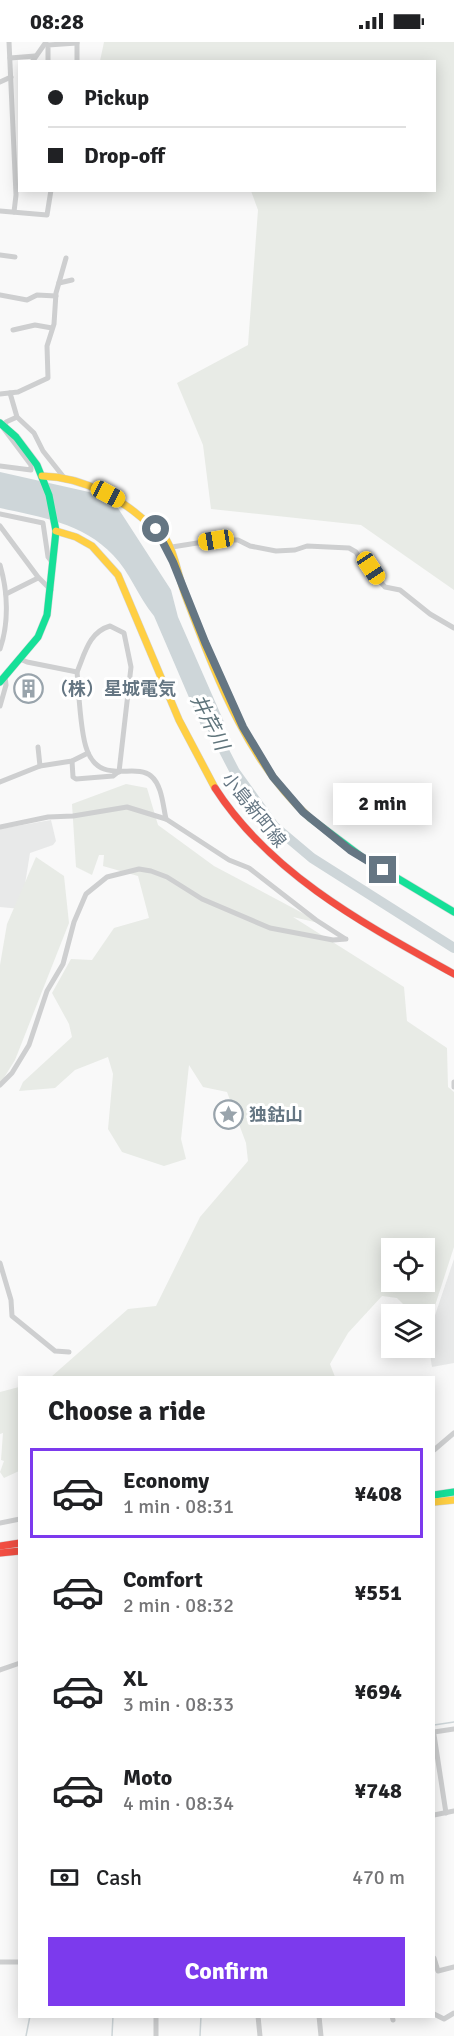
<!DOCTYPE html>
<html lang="en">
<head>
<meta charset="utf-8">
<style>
  body { margin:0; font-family:Signika,"Noto Sans JP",sans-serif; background:#f2f2f2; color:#202124; height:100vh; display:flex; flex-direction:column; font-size:22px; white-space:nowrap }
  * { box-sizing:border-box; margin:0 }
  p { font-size:20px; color:#757577 }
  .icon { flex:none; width:33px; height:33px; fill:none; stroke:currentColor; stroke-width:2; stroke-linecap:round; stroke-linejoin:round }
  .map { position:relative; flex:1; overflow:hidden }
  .drawer { position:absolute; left:18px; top:1334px; width:417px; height:642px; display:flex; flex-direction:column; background:#fff; border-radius:0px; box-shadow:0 3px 15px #0003 }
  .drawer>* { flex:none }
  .guide { position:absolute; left:18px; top:18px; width:418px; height:132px; border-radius:0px; box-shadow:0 3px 15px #0003; display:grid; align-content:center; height:132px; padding:0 30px; background:#fff }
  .fabs { position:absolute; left:381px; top:1196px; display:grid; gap:12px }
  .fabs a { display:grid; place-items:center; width:54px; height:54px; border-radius:0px; background:#fff; box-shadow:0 3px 15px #0003; font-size:30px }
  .end { position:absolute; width:27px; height:27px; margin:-14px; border:8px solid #657683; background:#fff; box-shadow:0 0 0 3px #fff }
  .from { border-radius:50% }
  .bubble { position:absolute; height:42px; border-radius:0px; background:#fff; box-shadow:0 3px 15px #0003; font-size:20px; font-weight:700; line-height:42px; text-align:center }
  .car { position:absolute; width:18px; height:36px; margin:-18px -9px; border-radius:8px; box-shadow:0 0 4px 2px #0007; background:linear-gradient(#f5c518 24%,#345 0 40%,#f5c518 0 76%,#345 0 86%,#f5c518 0) }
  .guide b { display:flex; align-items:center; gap:21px; height:57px; font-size:22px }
  .guide b+b { border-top:2px solid #e0e0e0 }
  .guide i { width:15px; height:15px; background:#202124 }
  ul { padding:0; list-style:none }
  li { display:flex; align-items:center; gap:18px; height:90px; margin:0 12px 9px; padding:0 18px; border:3px solid transparent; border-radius:0px }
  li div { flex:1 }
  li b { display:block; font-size:22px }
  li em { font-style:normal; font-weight:700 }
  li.selected { border-color:#7c3aed }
  li>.icon { width:54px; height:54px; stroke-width:1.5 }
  h2 { padding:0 30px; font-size:27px; line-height:72px }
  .pay { display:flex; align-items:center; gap:15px; height:66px; padding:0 30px; font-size:22px }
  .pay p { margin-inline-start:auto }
  .button { display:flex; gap:12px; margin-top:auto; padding:12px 30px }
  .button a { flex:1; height:69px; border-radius:0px; background:#7c3aed; color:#fff; font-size:24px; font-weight:700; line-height:69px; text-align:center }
  .status { display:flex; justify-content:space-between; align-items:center; height:42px; padding:0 30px; background:#fff; direction:ltr }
  .status svg { height:16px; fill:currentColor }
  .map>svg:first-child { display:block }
  .built { fill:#e8e9e9 }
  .green { fill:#e8ebe6; fill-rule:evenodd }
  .water { fill:#ced6d9 }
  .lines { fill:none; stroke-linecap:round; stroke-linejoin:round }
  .stream { stroke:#ced6d9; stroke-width:1.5 }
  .river { stroke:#ced6d9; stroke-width:10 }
  .fast-casing { stroke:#d5d6d7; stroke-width:8 }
  .slow-casing { stroke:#d5d6d7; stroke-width:8 }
  .jam-casing { stroke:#d5d6d7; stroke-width:8 }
  .street { stroke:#cecfd0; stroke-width:5 }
  .fast { stroke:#16e098; stroke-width:7 }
  .slow { stroke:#ffcf43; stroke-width:7 }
  .jam { stroke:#f24e42; stroke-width:7 }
  .route { stroke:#657683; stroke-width:8 }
  .labels { text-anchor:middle; stroke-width:6; stroke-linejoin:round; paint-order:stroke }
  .poi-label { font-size:18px; font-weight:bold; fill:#657683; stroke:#fff; text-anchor:start }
  .street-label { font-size:18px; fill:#657683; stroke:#fff }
  .water-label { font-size:20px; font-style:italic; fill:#60757c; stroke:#fff }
</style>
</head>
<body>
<div class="status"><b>08:28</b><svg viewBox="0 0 49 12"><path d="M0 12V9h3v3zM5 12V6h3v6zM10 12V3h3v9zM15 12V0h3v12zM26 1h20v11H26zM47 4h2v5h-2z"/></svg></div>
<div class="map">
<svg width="454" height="1994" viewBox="0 0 454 1994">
  <rect width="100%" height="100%" fill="#f9f9f9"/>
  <g class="built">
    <path d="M51,778L56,799L53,803L30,811L21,867L0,865V787Z"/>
    <path d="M454,1217V1321L432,1325L426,1287L431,1285Z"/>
  </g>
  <g class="green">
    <path d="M104,0H454V548L361,483L211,467L203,403L177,341L248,303L258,168L251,149L435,148V20L100,19Z"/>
    <path d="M126,742L147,746L158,783L214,824L323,882L293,875L404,945L407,979L447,1006L448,1045L454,1050V1205L431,1276L425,1278L424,1272H413L397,1256L382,1254L348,1291L330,1322L335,1335H51L128,1267L156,1264L200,1175L248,1119L246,1101L227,1050L203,1045L189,1023L181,1097L186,1117L164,1124L122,1110L108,1087L113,1032L108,1015L75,1028L55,1046L19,1049L23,1040L72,995L69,982L52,951L71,917L92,918L114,886L149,876L138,834L103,824L104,813H99L92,833L76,825L72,762ZM392,1206H424V1239H392Z"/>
    <path d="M36,815L64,834L69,881L15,1018L0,1042V923L7,882Z"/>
    <path d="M19,1345V1429L4,1436L0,1430L4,1419L1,1418L3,1391L0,1392V1350Z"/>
  </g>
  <path class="water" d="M0,430L89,450L116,463L171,548L178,575L224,680L203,688L154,574C138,555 130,530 113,513C83,481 41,475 0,466Z"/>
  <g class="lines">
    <g class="stream">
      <path d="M434,1683L454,1680"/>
      <path d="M26,1994L30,1974"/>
      <path d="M112,1994L113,1974"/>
      <path d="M200,1994L201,1974"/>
    </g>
    <path class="river" d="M206,674L235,730L274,784L312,816L454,906"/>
    <defs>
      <g id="fast">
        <path d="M0,381L16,395L37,423L49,453L56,489L47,573L38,595L0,640"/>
        <path d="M310,776L362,815L454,870"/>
        <path d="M434,1453L454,1450"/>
      </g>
      <g id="slow">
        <path d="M42,434C85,435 125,458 155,488L159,487C176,507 177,534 187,558C217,636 247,719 310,776"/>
        <path d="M56,489L76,495L92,504L118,533L179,678L215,746"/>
        <path d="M434,1460L454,1458"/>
      </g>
      <g id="jam">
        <path d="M215,746C271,833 366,883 454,932"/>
        <path d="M0,1504L20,1501"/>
        <path d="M0,1511L20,1509"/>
      </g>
    </defs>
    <use href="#fast" class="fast-casing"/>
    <use href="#slow" class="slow-casing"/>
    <use href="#jam" class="jam-casing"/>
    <g class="street">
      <path d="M9,0L16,153L14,170"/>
      <path d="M77,0V20"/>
      <path d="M10,16L35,14"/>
      <path d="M32,20L46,0"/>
      <path d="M48,20V3L77,1"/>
      <path d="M0,40L11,35"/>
      <path d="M0,169L47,173L51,148"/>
      <path d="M0,213L15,215"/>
      <path d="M59,241L72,238"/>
      <path d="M0,253L27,258L37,253L56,254"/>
      <path d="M13,288L35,283L52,286"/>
      <path d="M10,351L17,375L34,391L43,409L66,438"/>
      <path d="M0,352L18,350L48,336L47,304L54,282L56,251L66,216"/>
      <path d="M0,424L31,428V423L4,387L6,380L17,375"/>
      <path d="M0,472L43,481L48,515L52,520"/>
      <path d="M0,484L38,535L51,548"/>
      <path d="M155,488L172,518"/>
      <path d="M172,505L216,498H238L250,504L276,509L295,508L307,504L349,506L356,510L360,517L385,545L400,548L430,572L454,586"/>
      <path d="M0,523C8,550 9,581 0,607"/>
      <path d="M6,552L38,536"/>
      <path d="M20,617L27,620L77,630C79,650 80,691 87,708C100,744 135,720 151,734C162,743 163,764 166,777"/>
      <path d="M77,630C85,611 89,590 110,584L124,591L131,625L119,730"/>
      <path d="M0,664L6,643L5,634"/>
      <path d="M38,705L40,724"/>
      <path d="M72,719L73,735L76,737L113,734L118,730"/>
      <path d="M0,740L40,724L72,719L88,711"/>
      <path d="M0,785L48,775L73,774L127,765L166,777L229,818L249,826L316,878L344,896"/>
      <path d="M454,1040V1045"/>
      <path d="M0,1043L12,1031L29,1003L47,949L63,922L74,880L86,852L107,835L139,827L151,829L167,835L202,857L270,886L333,898L346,897"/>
      <path d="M0,1221L11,1258L12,1274L55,1309L69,1310"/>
      <path d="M434,1408L454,1391"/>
      <path d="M0,1481L20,1477"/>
      <path d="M0,1628L20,1621"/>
      <path d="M434,1690L454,1687"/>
      <path d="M434,1693L446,1771"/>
      <path d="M434,1773L454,1769"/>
      <path d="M434,1916L438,1929L454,1925"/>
      <path d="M0,1920H20"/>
      <path d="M434,1972L444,1977L454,1971"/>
      <path d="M258,1974L260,1994"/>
      <path d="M319,1974L321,1994"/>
      <path d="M392,1974L393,1978"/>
      <path d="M156,1994V1974"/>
    </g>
    <use href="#fast" class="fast"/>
    <use href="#slow" class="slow"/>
    <use href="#jam" class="jam"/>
  </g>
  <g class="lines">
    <path class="route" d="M156,487L173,520L205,600L243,685L273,735L303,770L350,808L383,828"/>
  </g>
  <defs>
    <symbol id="building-ring" viewBox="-11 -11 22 22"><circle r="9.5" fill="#fff" stroke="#99a4ac" stroke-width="1.5"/><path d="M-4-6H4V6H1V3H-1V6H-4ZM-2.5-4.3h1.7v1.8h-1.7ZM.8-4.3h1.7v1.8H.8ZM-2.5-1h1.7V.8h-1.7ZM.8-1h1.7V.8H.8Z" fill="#99a4ac"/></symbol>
    <symbol id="sight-ring" viewBox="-11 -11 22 22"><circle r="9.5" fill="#fff" stroke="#99a4ac" stroke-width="1.5"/><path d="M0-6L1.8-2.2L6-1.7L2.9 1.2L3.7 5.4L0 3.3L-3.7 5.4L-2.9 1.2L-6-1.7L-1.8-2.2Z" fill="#99a4ac"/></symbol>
  </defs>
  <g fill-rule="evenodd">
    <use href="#building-ring" x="12" y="630" width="33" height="33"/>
    <use href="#sight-ring" x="212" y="1056" width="33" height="33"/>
  </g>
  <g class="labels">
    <g class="poi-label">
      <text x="50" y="653">（株）星城電気</text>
      <text x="249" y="1079">独鈷山</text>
    </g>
    <g class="street-label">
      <text transform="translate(254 768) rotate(51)" y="6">小島新町線</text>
    </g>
    <g class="water-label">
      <text transform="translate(210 680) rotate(63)" y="7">井芹川</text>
    </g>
  </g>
</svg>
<div class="fabs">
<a><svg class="icon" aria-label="locate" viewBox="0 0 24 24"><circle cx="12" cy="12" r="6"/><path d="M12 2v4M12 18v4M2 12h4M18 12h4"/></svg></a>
<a><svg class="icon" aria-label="layers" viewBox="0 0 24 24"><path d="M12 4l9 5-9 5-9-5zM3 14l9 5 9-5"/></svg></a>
</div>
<i class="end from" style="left:156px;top:487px"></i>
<i class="end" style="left:383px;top:828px"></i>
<div class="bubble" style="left:333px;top:741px;width:99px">2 min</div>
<i class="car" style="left:108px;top:452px;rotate:118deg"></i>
<i class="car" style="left:216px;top:498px;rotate:261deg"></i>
<i class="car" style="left:371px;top:526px;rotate:146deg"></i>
<div class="guide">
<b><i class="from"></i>Pickup</b>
<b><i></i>Drop-off</b>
</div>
<section class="drawer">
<h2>Choose a ride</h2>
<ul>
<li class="selected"><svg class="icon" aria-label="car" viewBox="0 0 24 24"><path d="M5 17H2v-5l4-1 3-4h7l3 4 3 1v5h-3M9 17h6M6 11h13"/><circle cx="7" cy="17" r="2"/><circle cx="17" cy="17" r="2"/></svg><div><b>Economy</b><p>1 min · 08:31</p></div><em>¥408</em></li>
<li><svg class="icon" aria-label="car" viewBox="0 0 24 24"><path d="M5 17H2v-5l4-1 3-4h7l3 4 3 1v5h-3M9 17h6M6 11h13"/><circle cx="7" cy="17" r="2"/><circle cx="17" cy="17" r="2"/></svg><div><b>Comfort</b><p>2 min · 08:32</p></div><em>¥551</em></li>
<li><svg class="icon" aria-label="car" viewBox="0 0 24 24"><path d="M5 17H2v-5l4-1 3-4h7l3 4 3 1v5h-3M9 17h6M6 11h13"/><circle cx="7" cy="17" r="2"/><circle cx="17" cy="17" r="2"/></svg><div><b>XL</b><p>3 min · 08:33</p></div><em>¥694</em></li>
<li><svg class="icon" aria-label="car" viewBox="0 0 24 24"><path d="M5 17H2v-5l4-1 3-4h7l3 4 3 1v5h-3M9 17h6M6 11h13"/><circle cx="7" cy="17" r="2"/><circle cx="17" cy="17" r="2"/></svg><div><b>Moto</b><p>4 min · 08:34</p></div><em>¥748</em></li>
</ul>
<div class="pay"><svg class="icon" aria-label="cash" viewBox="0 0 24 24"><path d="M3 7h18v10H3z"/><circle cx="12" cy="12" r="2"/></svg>Cash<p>470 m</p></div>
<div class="button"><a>Confirm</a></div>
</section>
</div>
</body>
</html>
